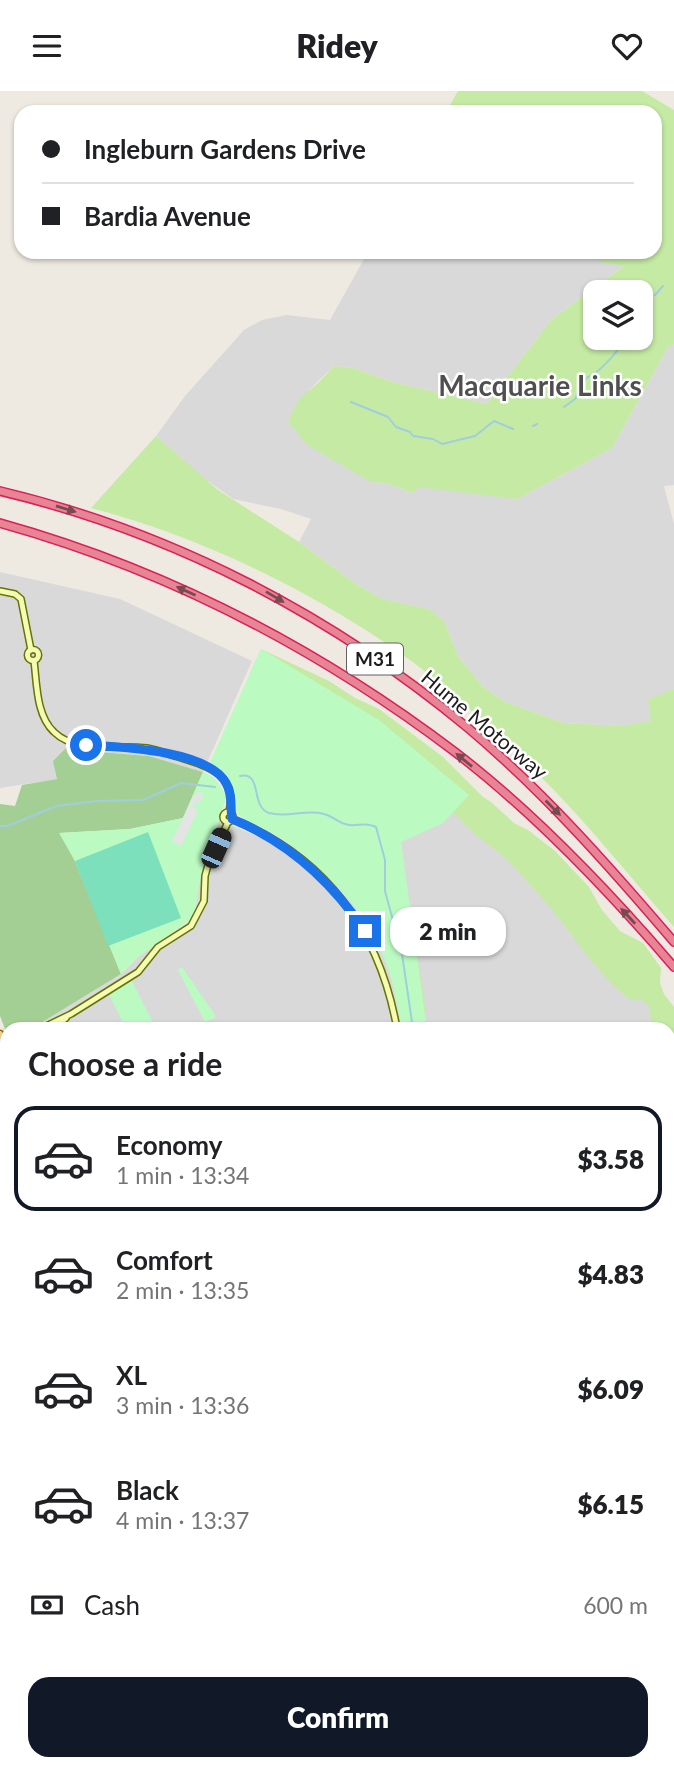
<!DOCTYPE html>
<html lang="en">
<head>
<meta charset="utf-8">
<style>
  body { margin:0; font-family:Lato,sans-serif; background:#f2f2f2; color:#202124; height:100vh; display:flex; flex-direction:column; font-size:26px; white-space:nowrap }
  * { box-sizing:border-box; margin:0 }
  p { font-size:23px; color:#757577 }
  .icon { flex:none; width:38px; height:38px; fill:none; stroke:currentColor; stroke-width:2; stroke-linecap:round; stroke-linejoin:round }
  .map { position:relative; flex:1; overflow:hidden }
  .details { position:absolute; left:0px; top:931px; width:676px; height:749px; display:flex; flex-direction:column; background:#fff; border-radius:21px 21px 0 0; box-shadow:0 2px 5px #0004 }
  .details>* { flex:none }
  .banner { position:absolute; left:14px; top:14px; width:648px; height:154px; border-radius:21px; box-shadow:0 2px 5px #0004; display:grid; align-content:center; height:154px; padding:0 28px; background:#fff }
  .buttons { position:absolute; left:583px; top:189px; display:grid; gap:14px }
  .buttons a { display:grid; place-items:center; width:70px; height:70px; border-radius:14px; background:#fff; box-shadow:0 2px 5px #0004; font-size:35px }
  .end { position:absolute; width:32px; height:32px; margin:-16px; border:9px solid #1a73e8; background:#fff; box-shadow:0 0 0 4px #fff }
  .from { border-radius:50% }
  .bubble { position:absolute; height:49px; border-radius:21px; background:#fff; box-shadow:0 2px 5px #0004; font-size:23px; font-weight:800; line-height:49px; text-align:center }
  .car { position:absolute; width:21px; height:42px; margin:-21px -10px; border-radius:9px; box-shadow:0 0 5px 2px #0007; background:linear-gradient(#222 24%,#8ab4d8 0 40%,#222 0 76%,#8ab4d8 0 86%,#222 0) }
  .banner b { display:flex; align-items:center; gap:24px; height:66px; font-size:26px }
  .banner b+b { border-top:2px solid #e0e0e0 }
  .banner i { width:18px; height:18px; background:#202124 }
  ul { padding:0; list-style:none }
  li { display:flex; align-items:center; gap:21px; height:105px; margin:0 14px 10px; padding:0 14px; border:4px solid transparent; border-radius:21px }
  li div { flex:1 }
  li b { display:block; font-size:26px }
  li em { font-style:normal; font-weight:800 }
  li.current { border-color:#111827 }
  li>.icon { width:63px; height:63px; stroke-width:1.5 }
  h2 { padding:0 28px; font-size:32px; line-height:84px }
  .pay { display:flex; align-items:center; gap:18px; height:77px; padding:0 28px; font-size:26px }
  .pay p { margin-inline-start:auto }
  .cta { display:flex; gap:14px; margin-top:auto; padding:14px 28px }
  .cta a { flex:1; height:80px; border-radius:21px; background:#111827; color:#fff; font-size:28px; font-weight:800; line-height:80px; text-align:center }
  header { display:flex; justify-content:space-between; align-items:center; height:91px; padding:0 28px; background:#fff; font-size:32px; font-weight:800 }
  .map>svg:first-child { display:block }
  .residential { fill:#dad9d9 }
  .religious { fill:#cacaca }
  .construction { fill:#c2c2ac }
  .grass { fill:#c5eaa4; fill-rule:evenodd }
  .forest { fill:#a4cf94 }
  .park { fill:#bbfbc2 }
  .pitch { fill:#7ce0bc }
  .parking { fill:#e4e4e4 }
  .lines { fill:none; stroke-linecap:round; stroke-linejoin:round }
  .stream { stroke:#a0cedd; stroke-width:2 }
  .secondary-casing { stroke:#657402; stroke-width:8 }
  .primary-casing { stroke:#946700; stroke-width:9 }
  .highway-casing { stroke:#dc1e5a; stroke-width:10 }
  .secondary { stroke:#f5fbb2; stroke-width:5 }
  .primary { stroke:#fed495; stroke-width:6 }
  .highway { stroke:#e88595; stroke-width:7 }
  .oneway { fill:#784b52 }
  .route { stroke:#1a73e8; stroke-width:9 }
  .labels { text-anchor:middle; stroke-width:5; stroke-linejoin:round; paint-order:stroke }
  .shield { fill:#fff; stroke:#606060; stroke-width:2 }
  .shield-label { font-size:19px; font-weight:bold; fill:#1c1c1c }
  .street-label { font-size:21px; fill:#1c1c1c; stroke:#fff }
  .district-label { font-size:28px; font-weight:bold; fill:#4f4f4f; stroke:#fff }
</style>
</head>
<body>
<header><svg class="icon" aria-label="menu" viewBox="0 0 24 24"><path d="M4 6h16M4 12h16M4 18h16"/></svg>Ridey<svg class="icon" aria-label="heart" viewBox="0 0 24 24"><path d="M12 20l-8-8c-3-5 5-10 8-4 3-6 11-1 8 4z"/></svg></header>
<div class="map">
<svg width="674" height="1680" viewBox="0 0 674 1680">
  <rect width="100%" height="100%" fill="#eeeae1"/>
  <g class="residential">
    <path d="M368,161H579L605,172L625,174L551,229L487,313L392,291L353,277L334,275L308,300L371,391L387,392L412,402L418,395L517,408L612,357L668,256L674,253V394L664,395L674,433V598L665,602L652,630L621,635L564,632L505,611L483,596L458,565L444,530L429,518L382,508L356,493L299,451L311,428L281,418L233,408L197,382L156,345L185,305L244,239L262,229L287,224L330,229Z"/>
    <path d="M0,481L120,508L252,570L203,681L149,665L86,660L67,656L58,688L0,697Z"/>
    <path d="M469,704L674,923V1532L669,1534L668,938H31L121,883L139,865L194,827L200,788L219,729L342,782Z"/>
    <path d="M674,1545V1655L669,1653L668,1548Z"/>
  </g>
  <path class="religious" d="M428,1673H564L568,1680H415Z"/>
  <path class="construction" d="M0,999L7,1019V1169L0,1168Z"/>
  <g class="grass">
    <path d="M458,0H642L674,19V253L668,256L612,357L517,408L419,396L412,402L387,392L371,391L307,354L288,330L300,307L319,291L334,275L353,277L392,291L487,313L551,229L624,175L605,172L579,161H654V21H446ZM595,201H640V247H595Z"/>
    <path d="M156,345L218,399L299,451L356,493L382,508L429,518L444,530L458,565L483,596L505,611L564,632L621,635L651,630L648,608L674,598V836C632,788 592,738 548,693C500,645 440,587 384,551C295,492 194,444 91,417Z"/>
    <path d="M261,558L329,590L355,607L379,618L443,666L483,706L491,711L514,732L528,739L555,760L589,796L602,819L620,840L643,852L661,877L660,892L664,903L674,916V958L669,952L668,938H654L651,935L650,916L641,908L630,909C591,878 573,841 541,806C529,793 517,778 504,766C487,752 469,740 455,723L448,722L398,743L426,921L423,922L406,870L249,584Z"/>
  </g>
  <g class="forest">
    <path d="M67,656L86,660L149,665L203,681L183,727L130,738L60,742L75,770L121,883L31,938H7V943L0,925V713L15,715L22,694L57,688L53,670Z"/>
    <path d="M0,1358H7V1673H123L124,1680H0Z"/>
  </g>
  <g class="park">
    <path d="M261,558L379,629L469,704L443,732L401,751L427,938H402C398,919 395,899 389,880C371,825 327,778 279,746C265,738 250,732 237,723L228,685L210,671Z"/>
    <path d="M203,681C216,686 221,694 226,707L200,788L194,826L139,865L121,883L75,770L59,742L130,738L183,727Z"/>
    <path d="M182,876L215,924V927L205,931L178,879Z"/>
    <path d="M132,890L154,934L155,938H126L109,903Z"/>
  </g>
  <path class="pitch" d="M148,741L181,827L108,855L75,770Z"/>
  <path class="parking" d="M198,700L204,703L199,712L196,711L193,716L198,719L181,755L172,750L194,704H196Z"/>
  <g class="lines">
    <g class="stream">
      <path d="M655,204L663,195"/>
      <path d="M640,232L644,231L646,222"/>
      <path d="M351,311L388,326L396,336L410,341L413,345L433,348L442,353L475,345L494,330L513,338"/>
      <path d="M564,316L575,308L586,287C598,283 616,263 622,252"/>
      <path d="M533,335L537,333"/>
      <path d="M240,685C263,680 250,716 269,722C287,727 306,718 324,723C333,725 339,733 349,734C359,735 366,731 376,736L385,769V800L402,863L413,938"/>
      <path d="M0,735H8L56,715L97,710L143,709L181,692L215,696"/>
    </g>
    <defs>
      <g id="secondary">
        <path d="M0,500L15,503L21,508L31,559"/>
        <circle cx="33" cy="564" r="5.5"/>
        <path d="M34,570C37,593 36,624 54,641C76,663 119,653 147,657C158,659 168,663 178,666C207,675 238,683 229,721"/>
        <circle cx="228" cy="726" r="5"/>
        <path d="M232,728C326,765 380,841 397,938"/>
        <path d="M40,938L71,923L138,881L158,856L191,835L204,810L205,785L208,774L228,731"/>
        <path d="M52,938L66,927"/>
        <path d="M0,970L7,967"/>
        <path d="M668,1140H674"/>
        <path d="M668,1146L674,1147"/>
        <path d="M0,1166L4,1174"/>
        <path d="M2,1190L7,1199"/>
        <path d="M0,1341L7,1340"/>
        <path d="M0,1347H7"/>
      </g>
      <g id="primary">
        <path d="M0,943L7,963"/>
        <path d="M0,977L7,996"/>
        <path d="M668,1661L674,1663"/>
      </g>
      <g id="highway">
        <path d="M0,400C172,441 332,524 468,637C544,701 610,776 674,851"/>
        <path d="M0,432C165,478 319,558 455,661C536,723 608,799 674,876"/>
      </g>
    </defs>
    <use href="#secondary" class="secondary-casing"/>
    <use href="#primary" class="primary-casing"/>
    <use href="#highway" class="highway-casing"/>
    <use href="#secondary" class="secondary"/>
    <use href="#primary" class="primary"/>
    <use href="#highway" class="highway"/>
  </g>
  <defs><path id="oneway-solid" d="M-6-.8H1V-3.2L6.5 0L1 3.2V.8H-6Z" transform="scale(1.75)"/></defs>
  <g class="oneway">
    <use href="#oneway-solid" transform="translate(66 418) rotate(17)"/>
    <use href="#oneway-solid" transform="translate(186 500) rotate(-156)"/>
    <use href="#oneway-solid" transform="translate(275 506) rotate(31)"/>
    <use href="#oneway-solid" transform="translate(464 669) rotate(-141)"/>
    <use href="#oneway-solid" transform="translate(553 717) rotate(45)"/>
    <use href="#oneway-solid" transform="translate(628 825) rotate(-133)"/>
  </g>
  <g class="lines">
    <path class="route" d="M86,654C120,656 208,659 226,692C233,703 230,717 232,728C289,751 331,790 365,840"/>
  </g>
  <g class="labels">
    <rect class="shield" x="347" y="552.5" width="56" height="31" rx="5"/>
    <g class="shield-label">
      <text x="375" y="575">M31</text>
    </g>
    <g class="street-label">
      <text transform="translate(484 634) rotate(40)" y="7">Hume Motorway</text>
    </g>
    <g class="district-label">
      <text x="540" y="305">Macquarie Links</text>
    </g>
  </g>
</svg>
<div class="buttons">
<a><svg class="icon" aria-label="layers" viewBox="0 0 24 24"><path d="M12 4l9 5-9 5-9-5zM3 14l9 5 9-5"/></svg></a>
</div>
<i class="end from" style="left:86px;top:654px"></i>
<i class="end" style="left:365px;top:840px"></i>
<div class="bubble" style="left:390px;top:816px;width:116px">2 min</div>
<i class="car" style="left:216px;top:757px;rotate:24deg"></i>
<div class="banner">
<b><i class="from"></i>Ingleburn Gardens Drive</b>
<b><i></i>Bardia Avenue</b>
</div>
<section class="details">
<h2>Choose a ride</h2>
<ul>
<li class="current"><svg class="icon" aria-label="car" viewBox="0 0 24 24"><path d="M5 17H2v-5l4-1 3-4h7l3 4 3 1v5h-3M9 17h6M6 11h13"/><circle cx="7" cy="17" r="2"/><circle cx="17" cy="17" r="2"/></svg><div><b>Economy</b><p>1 min · 13:34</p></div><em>$3.58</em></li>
<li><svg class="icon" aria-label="car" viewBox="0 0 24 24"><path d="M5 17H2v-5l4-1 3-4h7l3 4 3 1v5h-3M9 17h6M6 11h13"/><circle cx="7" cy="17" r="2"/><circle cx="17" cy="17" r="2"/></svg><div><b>Comfort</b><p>2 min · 13:35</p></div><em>$4.83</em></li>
<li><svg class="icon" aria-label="car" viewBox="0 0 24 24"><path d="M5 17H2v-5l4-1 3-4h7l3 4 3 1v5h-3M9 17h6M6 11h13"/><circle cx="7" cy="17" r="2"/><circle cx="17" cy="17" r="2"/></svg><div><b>XL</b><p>3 min · 13:36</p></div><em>$6.09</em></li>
<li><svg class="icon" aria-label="car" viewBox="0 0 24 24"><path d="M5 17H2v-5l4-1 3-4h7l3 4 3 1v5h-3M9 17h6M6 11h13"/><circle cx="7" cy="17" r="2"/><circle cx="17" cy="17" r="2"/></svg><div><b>Black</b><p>4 min · 13:37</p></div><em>$6.15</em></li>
</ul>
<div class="pay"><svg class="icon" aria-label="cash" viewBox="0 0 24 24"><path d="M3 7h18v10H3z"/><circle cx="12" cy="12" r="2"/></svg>Cash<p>600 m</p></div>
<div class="cta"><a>Confirm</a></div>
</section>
</div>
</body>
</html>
